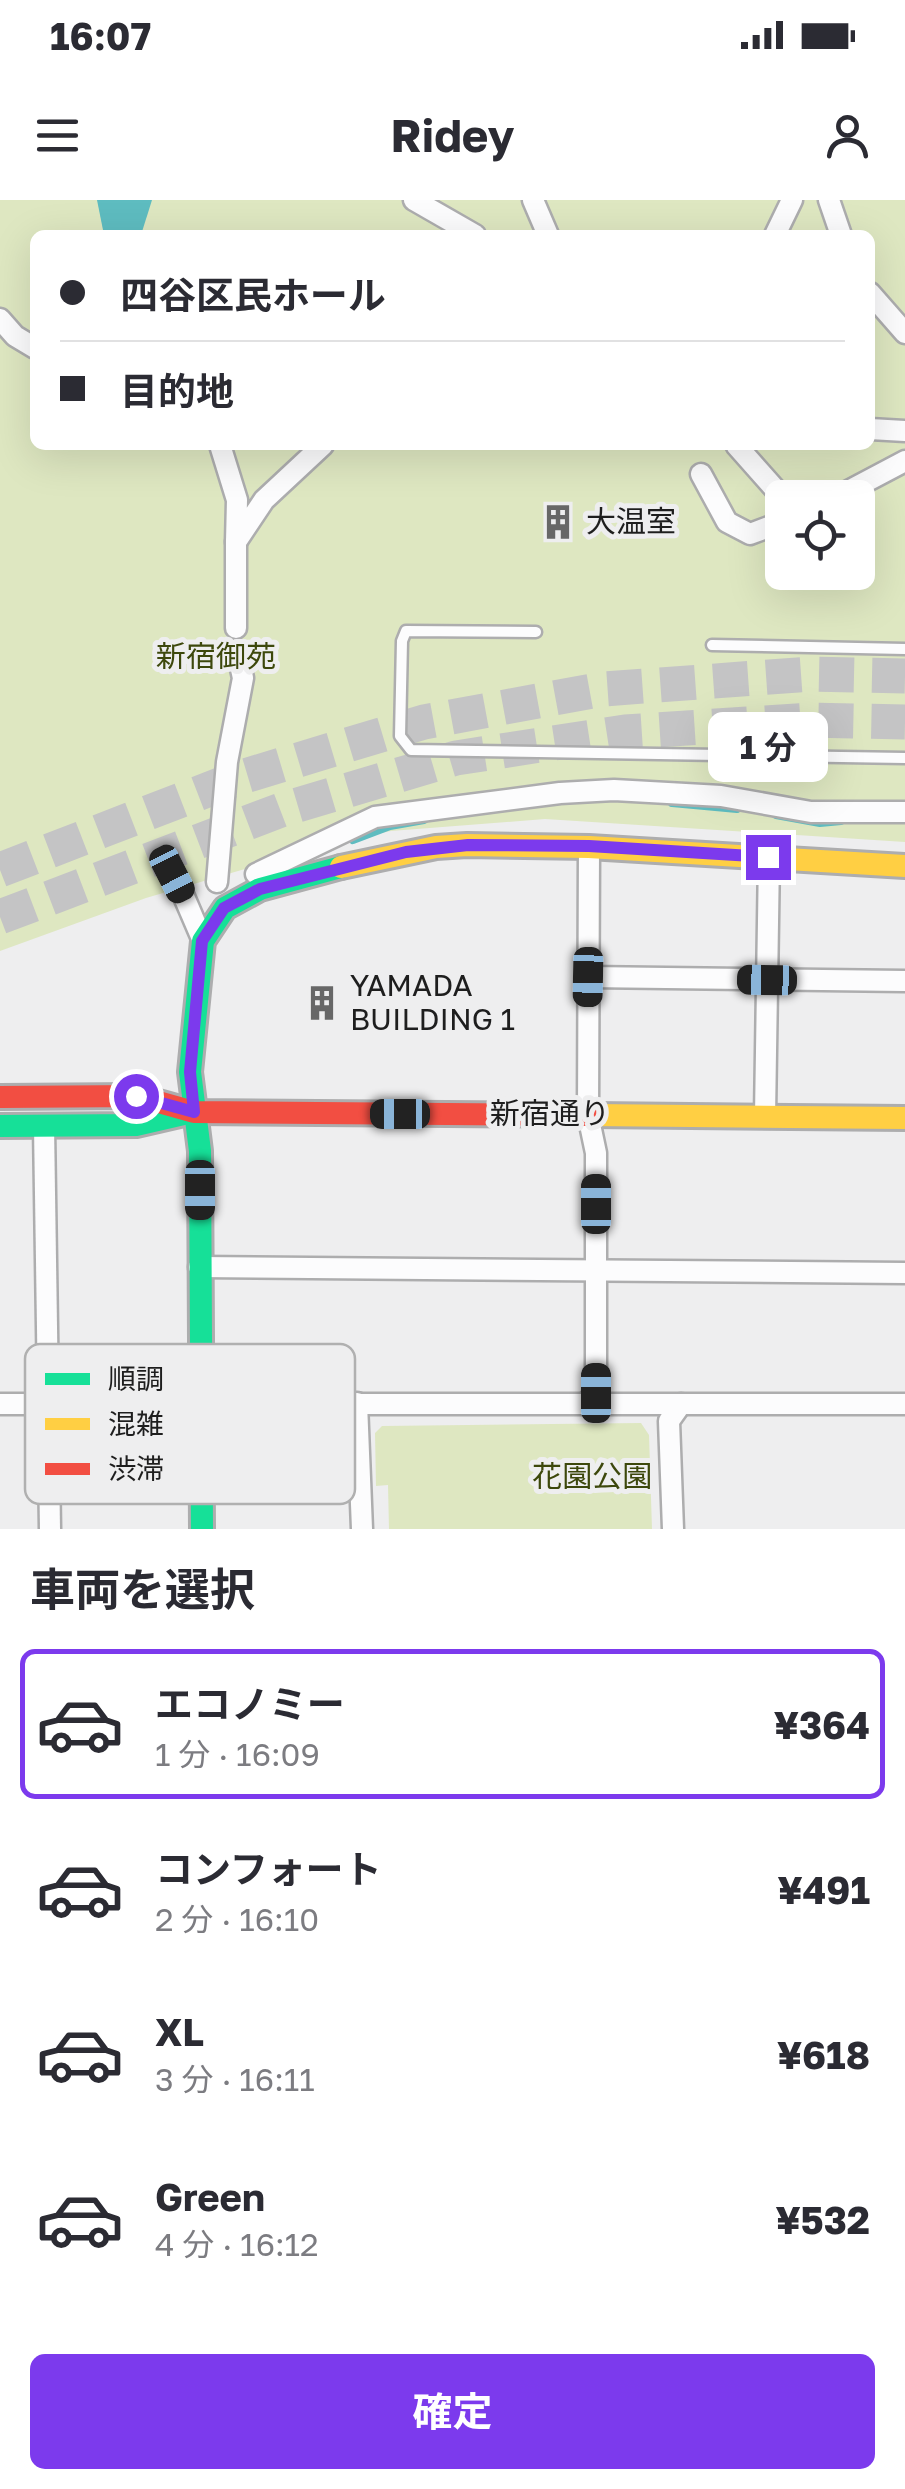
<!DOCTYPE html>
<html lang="ja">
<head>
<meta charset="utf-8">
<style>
  body { margin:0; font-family:"Golos Text","Noto Sans JP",sans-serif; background:#f7f7f7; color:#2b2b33; height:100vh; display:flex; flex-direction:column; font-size:38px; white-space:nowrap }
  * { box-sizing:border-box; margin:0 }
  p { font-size:32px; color:#7c7c81 }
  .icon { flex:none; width:55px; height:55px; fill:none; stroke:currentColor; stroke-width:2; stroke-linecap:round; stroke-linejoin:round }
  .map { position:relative; height:1329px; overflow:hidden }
  .panel { display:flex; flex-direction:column; background:#fff; flex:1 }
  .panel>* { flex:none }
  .hud { position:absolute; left:30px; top:30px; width:845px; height:220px; border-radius:15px; box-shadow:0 10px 40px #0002; display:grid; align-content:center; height:220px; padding:0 30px; background:#fff }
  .fabs { position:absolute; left:765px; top:280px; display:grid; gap:20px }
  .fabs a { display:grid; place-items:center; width:110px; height:110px; border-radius:15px; background:#fff; box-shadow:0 10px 40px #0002; font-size:50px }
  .end { position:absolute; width:45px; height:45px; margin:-22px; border:12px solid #7c3aed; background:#fff; box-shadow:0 0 0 5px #fff }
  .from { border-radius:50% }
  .bubble { position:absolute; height:70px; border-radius:15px; background:#fff; box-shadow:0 10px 40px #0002; font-size:32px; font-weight:700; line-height:70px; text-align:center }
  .car { position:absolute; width:30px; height:60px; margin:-30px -15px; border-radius:12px; box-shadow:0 0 8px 2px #0007; background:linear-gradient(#222 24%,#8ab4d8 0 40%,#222 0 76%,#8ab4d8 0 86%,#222 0) }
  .hud b { display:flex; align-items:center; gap:35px; height:95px; font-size:38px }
  .hud b+b { border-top:2px solid #e1e1e2 }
  .hud i { width:25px; height:25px; background:#2b2b33 }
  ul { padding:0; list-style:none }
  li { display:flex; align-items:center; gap:30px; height:150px; margin:0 20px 15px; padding:0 10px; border:5px solid transparent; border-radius:15px }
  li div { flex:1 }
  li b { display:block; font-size:38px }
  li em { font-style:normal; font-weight:700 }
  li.on { border-color:#7c3aed }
  li>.icon { width:90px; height:90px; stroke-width:1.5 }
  h2 { padding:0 30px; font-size:45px; line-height:120px }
  .button { display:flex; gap:20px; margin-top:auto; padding:20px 30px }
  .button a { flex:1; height:115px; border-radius:15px; background:#7c3aed; color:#fff; font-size:40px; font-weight:700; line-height:115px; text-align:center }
  .status { display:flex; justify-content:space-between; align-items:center; height:70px; padding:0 50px; background:#fff; direction:ltr }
  .status svg { height:28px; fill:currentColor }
  header { display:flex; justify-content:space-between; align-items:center; height:130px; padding:0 30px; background:#fff; font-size:45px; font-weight:700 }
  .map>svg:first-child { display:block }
  .green { fill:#dee7c1; fill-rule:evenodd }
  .water { fill:#5ebcc0 }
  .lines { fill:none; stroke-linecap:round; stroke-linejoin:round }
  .stream { stroke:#5ebcc0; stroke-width:8 }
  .highway-tunnel { stroke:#c4c4c5; stroke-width:35; stroke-dasharray:35 18; stroke-linecap:butt }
  .lane-casing { stroke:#adadae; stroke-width:15 }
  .street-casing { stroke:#adadae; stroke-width:25 }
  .fast-casing { stroke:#adadae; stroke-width:28 }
  .slow-casing { stroke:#adadae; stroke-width:28 }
  .jam-casing { stroke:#adadae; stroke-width:28 }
  .lane { stroke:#fcfcfd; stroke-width:10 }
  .street { stroke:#fcfcfd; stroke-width:20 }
  .fast { stroke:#16e098; stroke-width:22 }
  .slow { stroke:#ffcf43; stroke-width:22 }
  .jam { stroke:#f24e42; stroke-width:22 }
  .route { stroke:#7c3aed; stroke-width:12 }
  .labels { text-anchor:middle; stroke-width:10; stroke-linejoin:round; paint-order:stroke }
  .poi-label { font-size:30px; fill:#1e1e1e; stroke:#eeeeef; text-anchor:start }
  .park-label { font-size:30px; fill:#3d480c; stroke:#eeeeef }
  .street-label { font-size:30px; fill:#1e1e1e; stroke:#eeeeef }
  .key { fill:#eeeeef; stroke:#b0b0b0; stroke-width:2.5 }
  .key-label { font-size:28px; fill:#1e1e1e }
</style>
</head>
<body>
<div class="status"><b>16:07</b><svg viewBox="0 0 49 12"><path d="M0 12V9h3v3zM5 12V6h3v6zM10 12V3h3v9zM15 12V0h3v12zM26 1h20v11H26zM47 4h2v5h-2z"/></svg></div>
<header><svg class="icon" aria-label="menu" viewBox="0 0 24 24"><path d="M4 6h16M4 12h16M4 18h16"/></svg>Ridey<svg class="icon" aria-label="person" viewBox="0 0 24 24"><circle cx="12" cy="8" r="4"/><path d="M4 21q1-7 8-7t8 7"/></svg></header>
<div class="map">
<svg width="905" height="1329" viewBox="0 0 905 1329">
  <rect width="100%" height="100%" fill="#eeeeef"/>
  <g class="green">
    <path d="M0,0H905V642L545,619L391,631L341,641L146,698L0,751ZM35,35H870V245H35ZM782,298H858V372H782Z"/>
    <path d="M641,1223L649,1235L652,1329H389L388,1285L376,1286L375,1233L382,1226Z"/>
  </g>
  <path class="water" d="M97,0H152L141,35H104Z"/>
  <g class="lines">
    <g class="stream">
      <path d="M672,603L737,609"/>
      <path d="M776,615L820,623L841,621"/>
      <path d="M353,640L390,626L424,620"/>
    </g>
    <g class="highway-tunnel">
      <path d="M0,670L238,578L424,522L603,489L812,474L905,476"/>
      <path d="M0,717L281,610L456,558L625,532L810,520L905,522"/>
    </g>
    <defs>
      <g id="lane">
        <path d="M536,432L406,431L402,441L400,536L411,550L905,558"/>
        <path d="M712,445L905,449"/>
        <path d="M163,655L182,691"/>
      </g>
      <g id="street">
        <path d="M414,0L475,35"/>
        <path d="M533,0L548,35"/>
        <path d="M829,0L841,35"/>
        <path d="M775,35L792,0"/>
        <path d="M870,93L905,133"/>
        <path d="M0,119L15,136L35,148"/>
        <path d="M870,229L905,231"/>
        <path d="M220,245L237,300L236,342L264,300L323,245"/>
        <path d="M736,245L783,298"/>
        <path d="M701,274L727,322L750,334L782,322"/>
        <path d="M835,298L905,261"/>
        <path d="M236,342V428"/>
        <path d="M256,674L375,617L560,593L614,590L721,596L811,612H905"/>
        <path d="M217,682L227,562L243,478L237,451"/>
        <path d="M182,692L203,741"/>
        <path d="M588,777L905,781"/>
        <path d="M765,916L769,657"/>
        <path d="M44,926L50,1329"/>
        <path d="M199,1067L905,1073"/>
        <path d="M357,1203L362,1329"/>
        <path d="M586,1203L596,1193V953L588,915L589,647"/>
        <path d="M0,1204H905"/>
        <path d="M673,1329L669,1221L681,1204"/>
      </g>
      <g id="fast">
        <path d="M0,926L136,925L188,913"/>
        <path d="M202,1329L200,951L190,872L203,741L225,708L260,689L341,667"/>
      </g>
      <g id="slow">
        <path d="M341,667L436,647L467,645L589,647L905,666"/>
        <path d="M592,915L905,918"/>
      </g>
      <path id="jam" d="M0,897L137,896L194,912L592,915"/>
    </defs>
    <use href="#lane" class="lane-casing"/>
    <use href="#street" class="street-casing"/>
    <use href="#fast" class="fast-casing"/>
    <use href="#slow" class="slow-casing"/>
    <use href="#jam" class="jam-casing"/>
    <use href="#lane" class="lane"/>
    <use href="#street" class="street"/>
    <use href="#fast" class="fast"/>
    <use href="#slow" class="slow"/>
    <use href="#jam" class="jam"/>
  </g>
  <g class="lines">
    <path class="route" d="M136,896L194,912L190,872L202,741L224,708L260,689L406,652L468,645L589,646L768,657"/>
  </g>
  <defs>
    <symbol id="building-bare" viewBox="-9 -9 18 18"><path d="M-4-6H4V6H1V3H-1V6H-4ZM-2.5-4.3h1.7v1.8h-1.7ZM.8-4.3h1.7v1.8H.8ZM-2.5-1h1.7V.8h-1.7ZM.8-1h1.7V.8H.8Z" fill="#676767" stroke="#eeeeef" stroke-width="2.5" paint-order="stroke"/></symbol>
  </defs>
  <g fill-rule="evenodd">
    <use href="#building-bare" x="533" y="297" width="50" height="50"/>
    <use href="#building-bare" x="297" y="778" width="50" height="50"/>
  </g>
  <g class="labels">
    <g class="poi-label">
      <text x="586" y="332">大温室</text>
      <text x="350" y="796">YAMADA<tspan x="350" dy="34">BUILDING 1</tspan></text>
    </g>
    <g class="park-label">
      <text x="216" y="467">新宿御苑</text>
      <text x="592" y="1287">花園公園</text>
    </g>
    <g class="street-label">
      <text x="550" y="924">新宿通り</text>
    </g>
  </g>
  <rect x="25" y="1144" width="330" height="160" rx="15" class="key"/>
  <rect x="45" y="1173" width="45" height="12" fill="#16e098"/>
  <rect x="45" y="1218" width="45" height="12" fill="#ffcf43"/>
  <rect x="45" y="1263" width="45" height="12" fill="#f24e42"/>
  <g class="key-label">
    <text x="108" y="1189">順調</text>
    <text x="108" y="1234">混雑</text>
    <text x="108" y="1279">渋滞</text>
  </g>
</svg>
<div class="fabs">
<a><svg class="icon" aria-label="locate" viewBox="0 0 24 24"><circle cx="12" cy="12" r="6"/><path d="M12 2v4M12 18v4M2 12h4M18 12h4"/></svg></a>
</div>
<i class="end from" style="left:136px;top:896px"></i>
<i class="end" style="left:768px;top:657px"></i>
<div class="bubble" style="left:708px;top:512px;width:120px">1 分</div>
<i class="car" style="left:172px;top:674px;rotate:153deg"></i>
<i class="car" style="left:588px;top:777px;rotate:181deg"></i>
<i class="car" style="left:767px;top:780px;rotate:271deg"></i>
<i class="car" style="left:400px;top:914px;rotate:270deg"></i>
<i class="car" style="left:200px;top:990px;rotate:180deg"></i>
<i class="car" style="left:596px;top:1004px;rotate:0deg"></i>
<i class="car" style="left:596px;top:1193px;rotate:0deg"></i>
<div class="hud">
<b><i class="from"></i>四谷区民ホール</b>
<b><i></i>目的地</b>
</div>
</div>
<section class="panel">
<h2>車両を選択</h2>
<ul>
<li class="on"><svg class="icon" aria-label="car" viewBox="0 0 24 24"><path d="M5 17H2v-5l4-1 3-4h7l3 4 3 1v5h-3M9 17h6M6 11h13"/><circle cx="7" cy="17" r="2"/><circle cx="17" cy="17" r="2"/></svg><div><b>エコノミー</b><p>1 分 · 16:09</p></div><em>¥364</em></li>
<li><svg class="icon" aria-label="car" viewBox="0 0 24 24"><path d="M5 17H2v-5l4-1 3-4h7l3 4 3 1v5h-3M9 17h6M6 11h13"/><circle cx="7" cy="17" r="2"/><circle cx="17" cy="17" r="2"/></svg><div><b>コンフォート</b><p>2 分 · 16:10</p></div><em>¥491</em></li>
<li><svg class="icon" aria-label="car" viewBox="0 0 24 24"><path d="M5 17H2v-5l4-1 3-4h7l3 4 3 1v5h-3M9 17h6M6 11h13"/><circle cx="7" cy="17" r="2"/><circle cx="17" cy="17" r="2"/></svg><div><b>XL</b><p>3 分 · 16:11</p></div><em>¥618</em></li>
<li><svg class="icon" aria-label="car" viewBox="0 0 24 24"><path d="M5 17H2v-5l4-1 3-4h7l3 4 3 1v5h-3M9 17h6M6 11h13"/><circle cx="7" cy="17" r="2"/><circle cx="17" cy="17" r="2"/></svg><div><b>Green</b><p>4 分 · 16:12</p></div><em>¥532</em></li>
</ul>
<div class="button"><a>確定</a></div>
</section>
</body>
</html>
